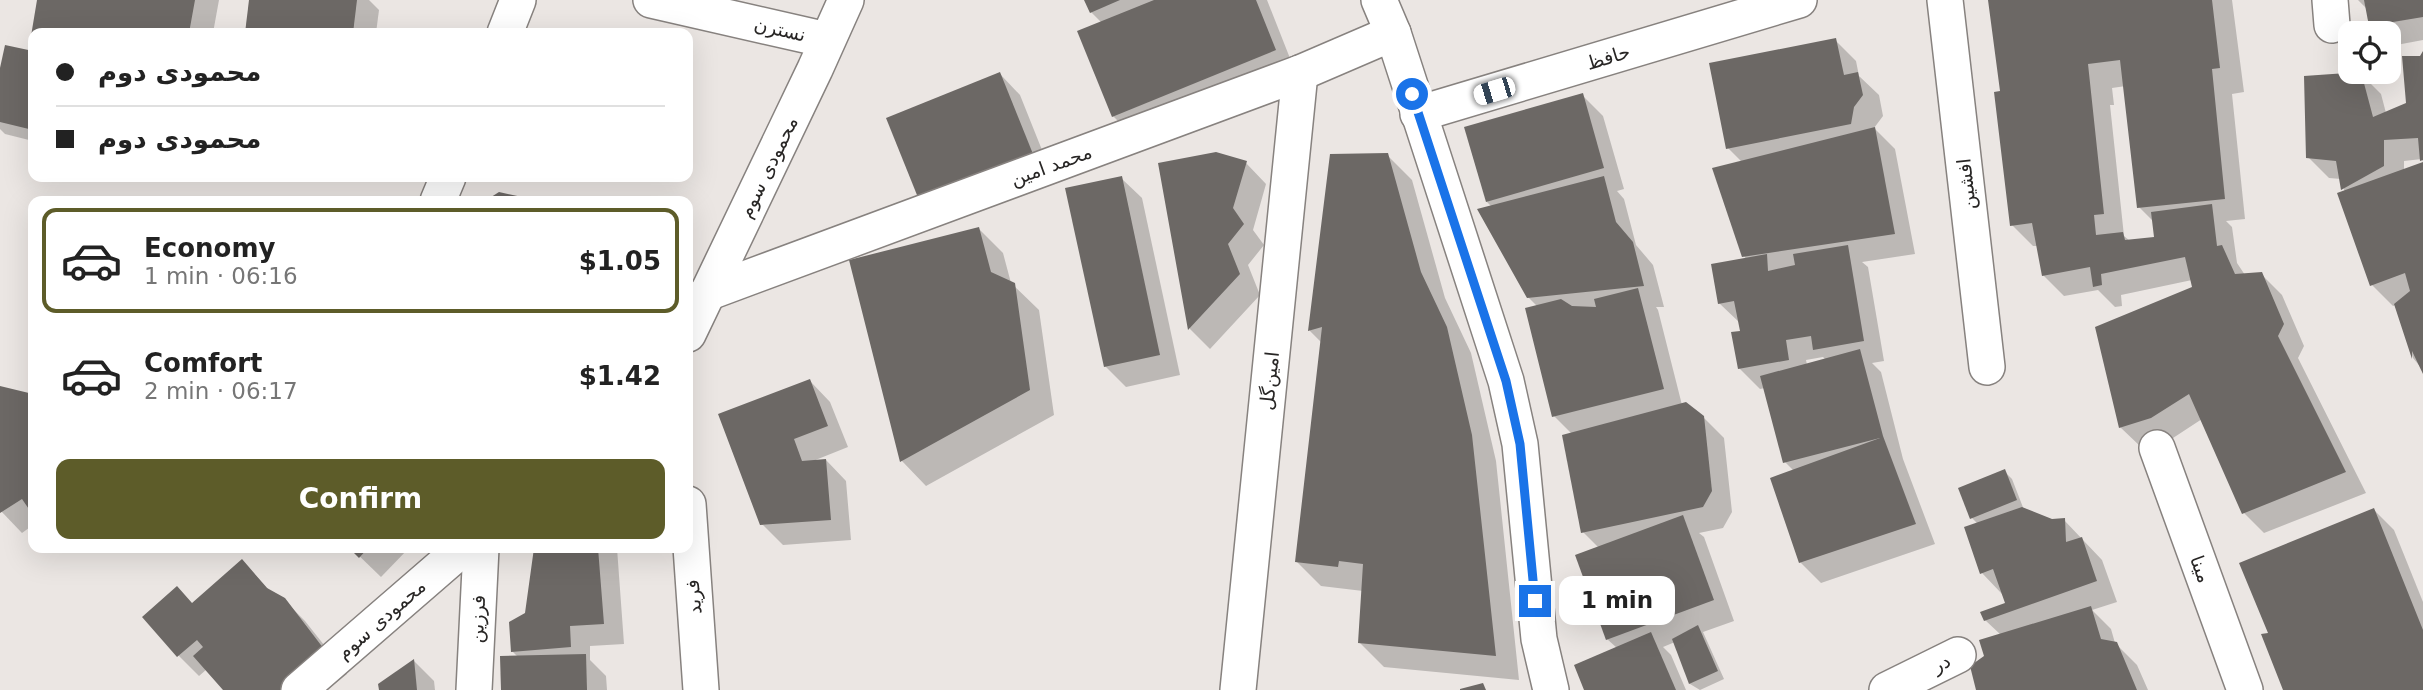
<!DOCTYPE html>
<html lang="en">
<head>
<meta charset="utf-8">
<style>
  body { margin:0; font-family:"DejaVu Sans",Vazirmatn,sans-serif; background:#f2f2f2; color:#222; height:100vh; display:flex; flex-direction:column; font-size:26px; white-space:nowrap }
  * { box-sizing:border-box; margin:0 }
  p { font-size:23px; color:#767676 }
  .icon { flex:none; width:38px; height:38px; fill:none; stroke:currentColor; stroke-width:2; stroke-linecap:round; stroke-linejoin:round }
  .map { position:relative; flex:1; overflow:hidden }
  .panel { position:absolute; left:28px; top:196px; width:665px; height:357px; display:flex; flex-direction:column; background:#fff; border-radius:14px; box-shadow:0 7px 28px #0002 }
  .panel>* { flex:none }
  .top-card { position:absolute; left:28px; top:28px; width:665px; height:154px; border-radius:14px; box-shadow:0 7px 28px #0002; display:grid; align-content:center; height:154px; padding:0 28px; background:#fff }
  .tools { position:absolute; left:2338px; top:21px; display:grid; gap:14px }
  .tools a { display:grid; place-items:center; width:63px; height:63px; border-radius:14px; background:#fff; box-shadow:0 7px 28px #0002; font-size:35px }
  .end { position:absolute; width:32px; height:32px; margin:-16px; border:9px solid #1a73e8; background:#fff; box-shadow:0 0 0 4px #fff }
  .from { border-radius:50% }
  .bubble { position:absolute; height:49px; border-radius:14px; background:#fff; box-shadow:0 7px 28px #0002; font-size:23px; font-weight:600; line-height:49px; text-align:center }
  .car { position:absolute; width:21px; height:42px; margin:-21px -10px; border-radius:9px; box-shadow:0 0 5px 2px #0007; background:linear-gradient(#fff 24%,#345 0 40%,#fff 0 76%,#345 0 86%,#fff 0) }
  .top-card b { display:flex; align-items:center; gap:24px; height:66px; font-size:26px }
  .top-card b+b { border-top:2px solid #e0e0e0 }
  .top-card i { width:18px; height:18px; background:#222 }
  ul { padding:12px 0 0; list-style:none }
  li { display:flex; align-items:center; gap:21px; height:105px; margin:0 14px 10px; padding:0 14px; border:4px solid transparent; border-radius:14px }
  li div { flex:1 }
  li b { display:block; font-size:26px }
  li em { font-style:normal; font-weight:600 }
  li.active { border-color:#5d5c29 }
  li>.icon { width:63px; height:63px; stroke-width:1.5 }
  .primary-button { display:flex; gap:14px; margin-top:auto; padding:14px 28px }
  .primary-button a { flex:1; height:80px; border-radius:14px; background:#5d5c29; color:#fff; font-size:28px; font-weight:600; line-height:80px; text-align:center }
  .map>svg:first-child { display:block }
  .shadow { fill:#0003; fill-rule:evenodd }
  .building { fill:#6c6865 }
  .lines { fill:none; stroke-linecap:round; stroke-linejoin:round }
  .street-casing { stroke:#87827f; stroke-width:38 }
  .street { stroke:#fff; stroke-width:35 }
  .route { stroke:#1a73e8; stroke-width:9 }
  .labels { text-anchor:middle; stroke-width:7; stroke-linejoin:round; paint-order:stroke }
  .street-label { font-size:19px; fill:#282625; stroke:#fff }
</style>
</head>
<body>
<div class="map">
<svg width="2423" height="690" viewBox="0 0 2423 690">
  <rect width="100%" height="100%" fill="#ebe6e3"/>
  <g class="shadow">
    <path d="M39,0H219L213,33H33V36H32Z"/>
    <path d="M251,0H369L379,10L376,33H246Z"/>
    <path d="M1086,0H1267L1295,71L1134,137L1113,116L1102,23L1091,12Z"/>
    <path d="M1990,0H2232L2244,92L2232,94L2245,219L2226,221L2232,227L2237,263L2245,275L2261,274L2282,295L2304,346L2298,358L2366,493L2264,533L2244,513L2202,419L2173,438L2141,447L2120,427L2194,288L2192,280L2121,295L2122,306L2115,307L2098,290L2064,296L2043,275L2038,246H2033L2012,225L2004,93ZM2126,86L2139,207L2154,222L2156,239L2130,241L2124,236L2110,105H2114L2112,88Z"/>
    <path d="M2358,0H2423V40L2391,46L2389,43V33H2379L2371,25L2368,10Z"/>
    <path d="M1835,40L1856,61L1859,76L1879,95L1883,116L1874,128L1895,149L1915,254L1862,262L1868,267L1884,361L1872,363L1881,372L1903,459L1935,544L1821,583L1800,562L1794,471L1785,462L1765,388L1760,389L1739,368L1742,333L1740,323L1719,303L1747,260L1744,256L1742,162L1728,148ZM1823,357L1826,360L1807,365L1806,360Z"/>
    <path d="M7,47L33,53V141L5,134L0,129V76Z"/>
    <path d="M2423,55V162L2422,159L2404,161V170L2423,163V370L2413,358L2396,305L2393,306L2372,285L2341,179L2329,178L2308,157L2360,73L2381,94L2386,113L2407,104Z"/>
    <path d="M1000,74L1020,95L1052,175L941,219Z"/>
    <path d="M1582,95L1603,116L1624,189L1617,191L1624,199L1636,245L1653,265L1664,307H1656L1658,310L1682,405L1703,417L1724,438L1732,512L1723,528L1699,533L1704,537L1734,621L1703,632L1724,679L1700,690L1690,684L1675,642L1663,647L1671,655L1686,690H1586L1617,648L1607,639L1599,548L1583,532L1572,434L1554,416L1538,307L1528,297L1492,207L1487,202Z"/>
    <path d="M1387,155L1412,180L1445,298L1471,353L1496,461L1519,680L1384,667L1359,642L1363,591L1321,586L1296,561L1322,343L1310,331L1331,156Z"/>
    <path d="M1246,163L1266,184L1253,230L1264,245L1248,265L1260,295L1210,349L1190,329L1160,165Z"/>
    <path d="M1121,178L1142,198L1180,375L1126,387L1105,366Z"/>
    <path d="M979,229L1003,253L1011,283L1039,310L1054,415L926,486L902,461Z"/>
    <path d="M810,381L830,402L848,447L813,461L826,460L846,481L851,540L783,545L762,524Z"/>
    <path d="M0,387L33,396V525L22,533L0,510Z"/>
    <path d="M2004,471L2012,479L2024,510L2051,521L2064,520L2102,560L2117,602L2092,610L2111,629L2115,643L2137,665L2148,690H1978L1986,657L2001,635L1985,620L2007,604L2002,594L1982,573L1978,524L1972,518L1960,489Z"/>
    <path d="M2374,510L2394,530L2423,602V690H2285Z"/>
    <path d="M351,548H409L381,577Z"/>
    <path d="M536,548H617L624,644L590,646V660L606,676L607,690H503L519,658L512,651L526,614Z"/>
    <path d="M242,561L272,593L284,600L305,621L347,674L327,690H226L207,669L199,676L178,655L193,604Z"/>
    <path d="M414,661L434,681L435,690H380Z"/>
  </g>
  <g class="building">
    <path d="M37,0H195L189,33H33V37L31,36Z"/>
    <path d="M249,0H357L353,33H245Z"/>
    <path d="M1084,0H1120L1090,13Z"/>
    <path d="M1154,0H1256L1276,50L1112,117L1077,31Z"/>
    <path d="M1988,0H2212L2220,68L2212,69L2225,199L2137,208L2120,60L2088,64L2104,214L2094,215L2096,235L2123,232L2125,240L2154,237L2151,212L2212,204L2217,246L2222,245L2235,274L2262,272L2284,324L2278,336L2346,472L2242,514L2189,394L2151,418L2119,428L2095,327L2192,287L2185,257L2101,274L2102,285L2093,287L2090,267L2042,276L2032,223L2010,226L1994,92L2000,91Z"/>
    <path d="M2364,0H2423V17L2369,26Z"/>
    <path d="M1836,38L1844,75L1858,72L1863,95L1854,107L1851,124L1726,149L1709,63Z"/>
    <path d="M5,45L33,51V130L0,122V68Z"/>
    <path d="M2423,51V160L2420,161L2418,138L2384,140V166L2341,190L2336,161L2306,158L2304,76L2361,72L2373,117L2406,103L2402,56H2420Z"/>
    <path d="M1000,72L1033,154L919,200L886,118Z"/>
    <path d="M1583,93L1604,168L1486,202L1464,127Z"/>
    <path d="M1875,127L1895,234L1742,257L1712,168Z"/>
    <path d="M1216,152L1247,161L1233,208L1244,224L1228,244L1240,274L1188,330L1158,163Z"/>
    <path d="M1388,153L1421,272L1447,327L1472,435L1496,656L1358,643L1363,564L1339,561L1338,567L1295,562L1322,327L1308,331L1330,154Z"/>
    <path d="M2423,162V374L2412,351V359L2394,304L2410,291L2405,273L2370,286L2337,193Z"/>
    <path d="M1122,176L1160,355L1104,367L1065,188Z"/>
    <path d="M1604,176L1616,222L1633,242L1644,286L1527,298L1477,209Z"/>
    <path d="M499,192L536,200V201H485Z"/>
    <path d="M979,227L991,272L1015,283L1030,390L900,462L849,260Z"/>
    <path d="M1848,245L1864,341L1813,350L1811,336L1786,340L1789,360L1738,369L1731,332L1740,331L1734,301L1718,304L1711,264L1767,254L1768,271L1795,265L1793,254Z"/>
    <path d="M1638,288L1664,389L1552,417L1525,308L1561,299L1572,306L1596,307L1594,299Z"/>
    <path d="M1860,349L1883,436L1916,524L1799,563L1770,478L1880,438L1783,463L1760,376Z"/>
    <path d="M810,379L828,426L794,439L802,461L826,459L831,520L760,525L718,414Z"/>
    <path d="M0,386L33,394V483L31,491L33,493V515L22,499L0,513Z"/>
    <path d="M1686,402L1704,416L1712,491L1703,507L1581,533L1562,435Z"/>
    <path d="M2005,469L2017,500L1970,519L1958,488Z"/>
    <path d="M2022,507L2052,519L2065,518L2066,542L2082,537L2097,581L1984,621L1980,612L2005,603L1993,569L1980,574L1964,527Z"/>
    <path d="M2374,508L2423,630V690H2283L2261,634L2268,633L2239,563Z"/>
    <path d="M1683,515L1714,600L1606,640L1575,555Z"/>
    <path d="M349,548H368L359,558Z"/>
    <path d="M534,548H598L604,624L570,626L571,647L511,652L509,622L525,613Z"/>
    <path d="M242,559L267,588L285,598L327,653L281,690H223L193,656L203,647L197,640L177,657L142,617L177,586L192,603Z"/>
    <path d="M2091,606L2101,639L2117,642L2137,690H1976L1970,666L1984,656L1979,640Z"/>
    <path d="M1698,625L1718,671L1689,684L1672,639Z"/>
    <path d="M1651,632L1676,690H1584L1574,665Z"/>
    <path d="M586,654L587,690H501L500,656Z"/>
    <path d="M414,659L417,690H379L378,684Z"/>
    <path d="M1483,683L1486,690H1460V689Z"/>
  </g>
  <g class="lines">
    <defs>
      <g id="street">
        <path d="M651,0L827,40"/>
        <path d="M1379,0L1393,33L1506,381L1520,444L1539,639L1551,690"/>
        <path d="M1945,0L1987,367"/>
        <path d="M2330,0L2332,25"/>
        <path d="M505,33L518,0"/>
        <path d="M1418,114L1799,0"/>
        <path d="M438,201L448,177"/>
        <path d="M707,293L1300,73L1393,33"/>
        <path d="M688,334L815,69L846,0"/>
        <path d="M2157,448L2245,690"/>
        <path d="M688,504L701,690"/>
        <path d="M299,690L463,548"/>
        <path d="M474,690L481,548"/>
        <path d="M1238,690L1300,73"/>
        <path d="M1887,690L1958,655"/>
      </g>
    </defs>
    <use href="#street" class="street-casing"/>
    <use href="#street" class="street"/>
  </g>
  <g class="lines">
    <path class="route" d="M1412,94L1506,381L1520,444L1535,601"/>
  </g>
  <g class="labels">
    <g class="street-label">
      <text transform="translate(780 29) rotate(13)" y="7">نسترن</text>
      <text transform="translate(1608 57) rotate(-17)" y="7">حافظ</text>
      <text transform="translate(1051 165) rotate(-20)" y="7">محمد امین</text>
      <text transform="translate(768 167) rotate(-64)" y="7">محمودی سوم</text>
      <text transform="translate(1966 184) rotate(-96)" y="7">افشین</text>
      <text transform="translate(1269 381) rotate(-84)" y="7">امین‌گل</text>
      <text transform="translate(2201 569) rotate(70)" y="7">مینا</text>
      <text transform="translate(693 597) rotate(-95)" y="7">فرید</text>
      <text transform="translate(381 619) rotate(-41)" y="7">محمودی سوم</text>
      <text transform="translate(477 619) rotate(-87)" y="7">فرزین</text>
      <text transform="translate(1941 663) rotate(-27)" y="7">در</text>
    </g>
  </g>
</svg>
<div class="tools">
<a><svg class="icon" aria-label="locate" viewBox="0 0 24 24"><circle cx="12" cy="12" r="6"/><path d="M12 2v4M12 18v4M2 12h4M18 12h4"/></svg></a>
</div>
<i class="end from" style="left:1412px;top:94px"></i>
<i class="end" style="left:1535px;top:601px"></i>
<div class="bubble" style="left:1559px;top:576px;width:116px">1 min</div>
<i class="car" style="left:1494px;top:91px;rotate:253deg"></i>
<div class="top-card">
<b><i class="from"></i>محمودی دوم</b>
<b><i></i>محمودی دوم</b>
</div>
<section class="panel">
<ul>
<li class="active"><svg class="icon" aria-label="car" viewBox="0 0 24 24"><path d="M5 17H2v-5l4-1 3-4h7l3 4 3 1v5h-3M9 17h6M6 11h13"/><circle cx="7" cy="17" r="2"/><circle cx="17" cy="17" r="2"/></svg><div><b>Economy</b><p>1 min · 06:16</p></div><em>$1.05</em></li>
<li><svg class="icon" aria-label="car" viewBox="0 0 24 24"><path d="M5 17H2v-5l4-1 3-4h7l3 4 3 1v5h-3M9 17h6M6 11h13"/><circle cx="7" cy="17" r="2"/><circle cx="17" cy="17" r="2"/></svg><div><b>Comfort</b><p>2 min · 06:17</p></div><em>$1.42</em></li>
</ul>
<div class="primary-button"><a>Confirm</a></div>
</section>
</div>
</body>
</html>
